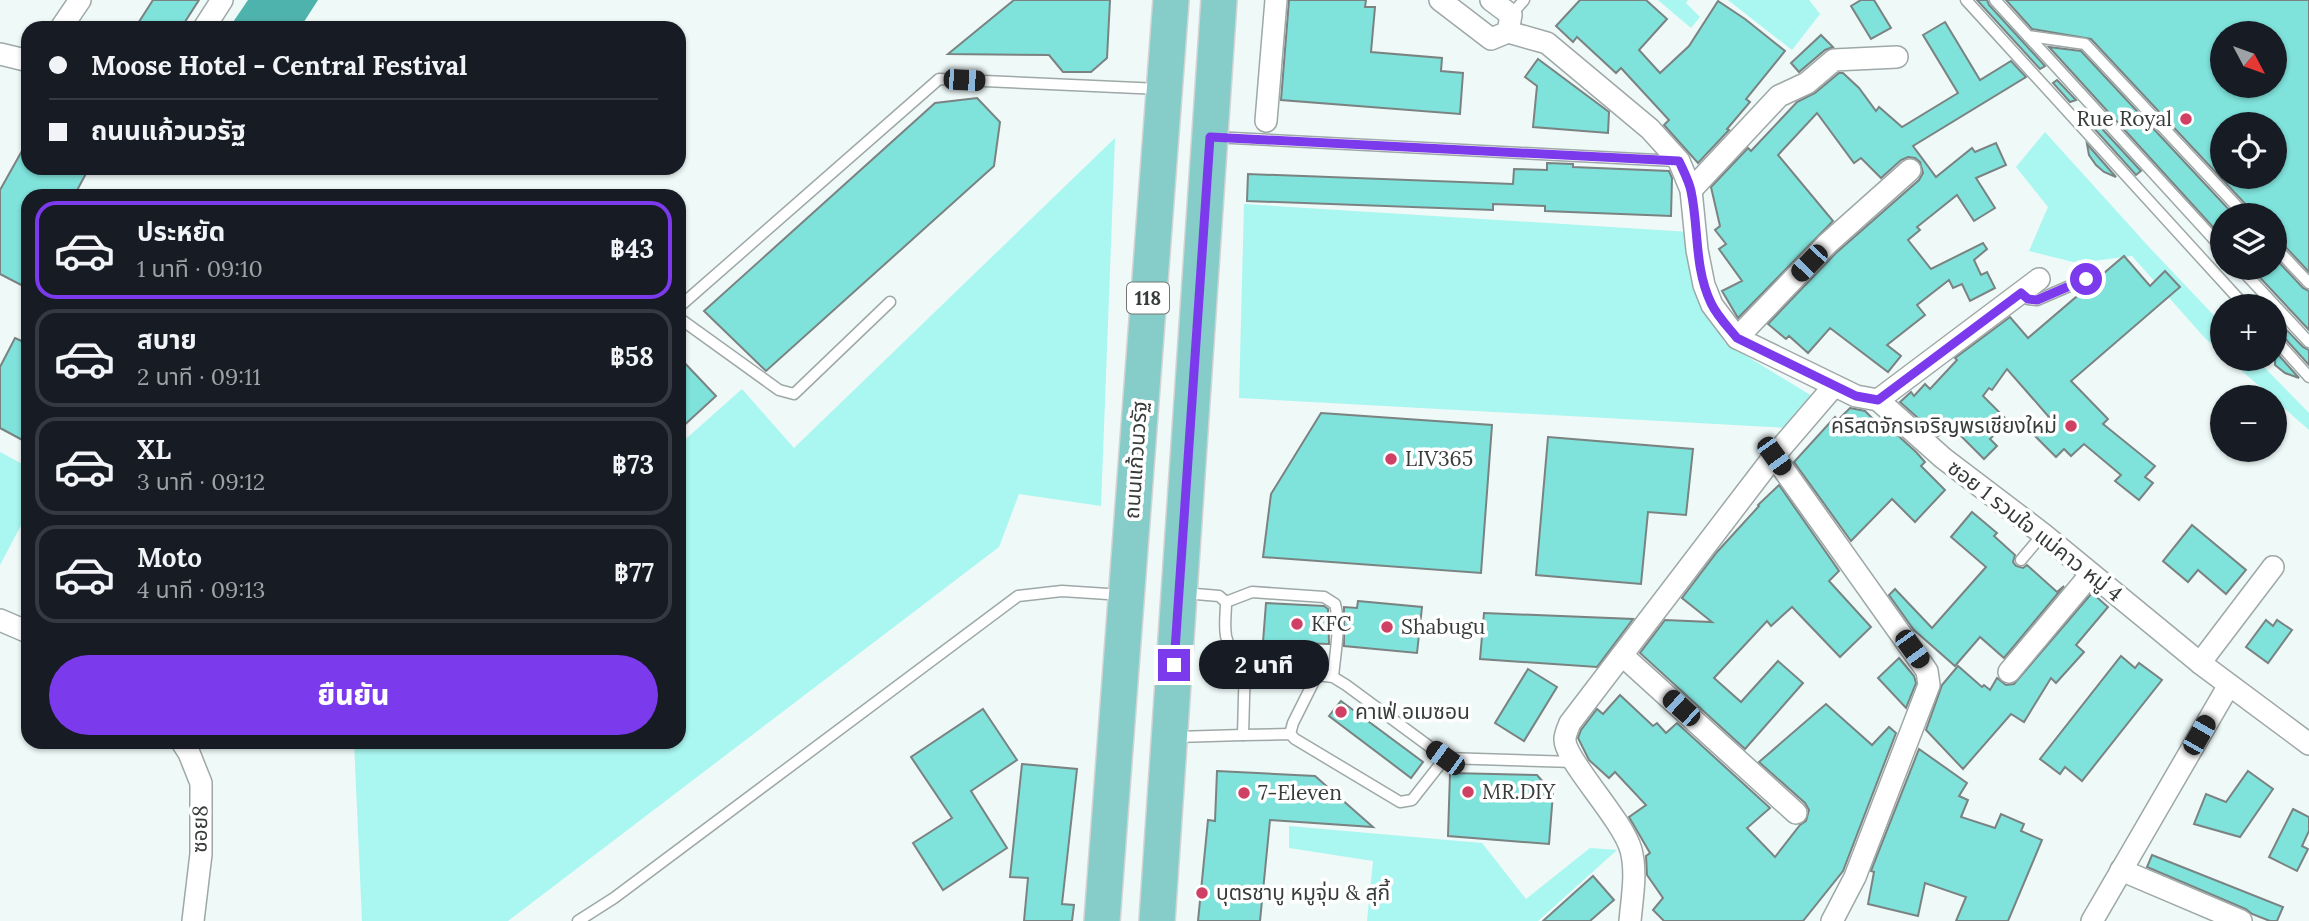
<!DOCTYPE html>
<html lang="th">
<head>
<meta charset="utf-8">
<style>
  body { margin:0; font-family:Lora,"Noto Sans Thai",serif; background:#20242c; color:#f1f3f6; height:100vh; display:flex; flex-direction:column; font-size:26px; white-space:nowrap }
  * { box-sizing:border-box; margin:0 }
  p { font-size:23px; color:#9ea1a6 }
  .icon { flex:none; width:38px; height:38px; fill:none; stroke:currentColor; stroke-width:2; stroke-linecap:round; stroke-linejoin:round }
  .map { position:relative; flex:1; overflow:hidden }
  .details { position:absolute; left:21px; top:189px; width:665px; height:560px; display:flex; flex-direction:column; background:#171b24; border-radius:21px; box-shadow:0 2px 5px #0004 }
  .details>* { flex:none }
  .hud { position:absolute; left:21px; top:21px; width:665px; height:154px; border-radius:21px; box-shadow:0 2px 5px #0004; display:grid; align-content:center; height:154px; padding:0 28px; background:#171b24 }
  .needle { width:46px; rotate:131deg }
  .fabs { position:absolute; left:2210px; top:21px; display:grid; gap:14px }
  .fabs a { display:grid; place-items:center; width:77px; height:77px; border-radius:50%; background:#171b24; box-shadow:0 2px 5px #0004; font-size:35px }
  .end { position:absolute; width:32px; height:32px; margin:-16px; border:9px solid #7c3aed; background:#fff; box-shadow:0 0 0 4px #fff }
  .from { border-radius:50% }
  .bubble { position:absolute; height:49px; border-radius:24px; background:#171b24; box-shadow:0 2px 5px #0004; font-size:23px; font-weight:800; line-height:49px; text-align:center }
  .car { position:absolute; width:21px; height:42px; margin:-21px -10px; border-radius:9px; box-shadow:0 0 5px 2px #0007; background:linear-gradient(#222 24%,#8ab4d8 0 40%,#222 0 76%,#8ab4d8 0 86%,#222 0) }
  .hud b { display:flex; align-items:center; gap:24px; height:66px; font-size:26px }
  .hud b+b { border-top:2px solid #363941 }
  .hud i { width:18px; height:18px; background:#f1f3f6 }
  ul { padding:12px 0 0; list-style:none }
  li { display:flex; align-items:center; gap:21px; height:98px; margin:0 14px 10px; padding:0 14px; border:4px solid #363941; border-radius:21px }
  li div { flex:1 }
  li b { display:block; font-size:26px }
  li em { font-style:normal; font-weight:800 }
  li.on { border-color:#7c3aed }
  li>.icon { width:63px; height:63px; stroke-width:1.5 }
  .action { display:flex; gap:14px; margin-top:auto; padding:14px 28px }
  .action a { flex:1; height:80px; border-radius:42px; background:#7c3aed; color:#fff; font-size:28px; font-weight:800; line-height:80px; text-align:center }
  .map>svg:first-child { display:block }
  .green { fill:#aaf6f0 }
  .water { fill:#4eb3ac }
  .building { fill:#7fe2db; stroke:#7a8382; stroke-width:2; fill-rule:evenodd }
  .lines { fill:none; stroke-linecap:round; stroke-linejoin:round }
  .lane-casing { stroke:#9ea8a7; stroke-width:13 }
  .street-casing { stroke:#9ea8a7; stroke-width:24 }
  .primary-casing { stroke:#d3d4d4; stroke-width:38 }
  .lane { stroke:#fff; stroke-width:10 }
  .street { stroke:#fff; stroke-width:21 }
  .primary { stroke:#86ccc8; stroke-width:35 }
  .route { stroke:#7c3aed; stroke-width:9 }
  .poi-dot { fill:#d04064; stroke:#fff; stroke-width:2.5 }
  .labels { text-anchor:middle; stroke-width:7; stroke-linejoin:round; paint-order:stroke }
  .shield { fill:#fff; stroke:#737675; stroke-width:2 }
  .shield-label { font-size:19px; font-weight:bold; fill:#373b3a }
  .poi-label { font-size:21px; fill:#373b3a; stroke:#fff; text-anchor:start }
  .street-label { font-size:21px; fill:#373b3a; stroke:#fff }
</style>
</head>
<body>
<div class="map">
<svg width="2309" height="921" viewBox="0 0 2309 921">
  <rect width="100%" height="100%" fill="#eef9f8"/>
  <g class="green">
    <path d="M1658,0H1688L1686,3L1700,17L1691,28Z"/>
    <path d="M1728,0H1809L1820,14L1792,50Z"/>
    <path d="M2045,132L2149,247L2222,324V354L2204,337L2132,256L2077,263L2029,251L2048,207L2016,167Z"/>
    <path d="M1115,138L1101,506L1019,494L999,547L508,921H362L354,742H679V445L742,389L794,448Z"/>
    <path d="M1244,204L1690,232L1695,289L1725,343L1812,396L1788,428L1239,398Z"/>
    <path d="M2228,359H2256L2309,413V430L2275,400V397H2272Z"/>
    <path d="M0,452L28,467V512L0,565Z"/>
    <path d="M1289,826L1482,843L1526,899L1590,848L1617,850L1538,921H1367L1373,861L1289,848Z"/>
  </g>
  <path class="water" d="M248,0H318L300,28H229Z"/>
  <g class="building">
    <path d="M153,0H199L181,28H135Z"/>
    <path d="M1014,0H1110L1107,58L1091,72H1063L1049,55L948,54Z"/>
    <path d="M1289,0H1366L1365,7H1375L1371,52L1442,58L1441,71L1463,73L1460,114L1281,100Z"/>
    <path d="M1580,0H1646L1667,19L1639,50L1660,73L1689,46L1718,1L1745,19L1785,51L1746,99L1750,102L1727,129L1729,130L1698,163L1664,125L1669,120L1621,68L1616,73L1577,37L1573,42L1556,26Z"/>
    <path d="M1861,0H1874L1891,28L1871,39L1851,6Z"/>
    <path d="M1977,0H1987L1989,5L2045,66L2040,69Z"/>
    <path d="M2006,0H2309V272L2281,242L2275,239V215H2253L2251,210L2091,39L2032,29ZM2222,33H2275V86H2222ZM2222,124H2275V177H2222Z"/>
    <path d="M1945,22L1980,80L2011,61L2026,77L1913,146L1936,177L1972,148L1975,152L1996,143L2006,165L1976,178L1995,208L1974,221L1957,195L1917,227L1920,230L1908,240L1931,269L1983,243L1987,249L1974,260L1981,275L1987,272L1995,288L1970,301L1962,284L1953,288L1949,280L1917,305L1925,315L1887,345L1901,356L1888,372L1830,328L1808,353L1789,336L1786,339L1768,324L1836,253L1919,180L1923,173L1920,162L1915,158L1908,157L1901,160L1881,178L1861,158L1854,163L1817,113L1778,155L1833,221L1738,318L1722,291L1742,281L1719,249L1726,244L1715,230L1720,226L1711,187L1748,148L1751,151L1797,102L1815,93L1839,73H1843L1859,88L1876,111L1879,107L1902,127L1958,93L1923,35Z"/>
    <path d="M1821,35L1833,47L1825,50L1799,72L1791,63Z"/>
    <path d="M2049,47L2081,51L2234,215H2222V237Z"/>
    <path d="M1538,59L1609,112L1608,133L1533,127L1537,86L1525,77Z"/>
    <path d="M2057,80L2076,100L2070,102L2053,83Z"/>
    <path d="M977,98L1000,122L994,166L766,371L704,311L935,103Z"/>
    <path d="M2093,119L2141,171L2136,175L2091,125Z"/>
    <path d="M28,140V168H89L74,196H28V277L23,286L0,274V190Z"/>
    <path d="M2087,144L2116,177L2104,172L2096,165L2089,155Z"/>
    <path d="M1547,163L1573,164V167L1669,171L1672,178L1671,216L1545,211V206L1493,204V210L1247,201L1248,174L1513,184L1514,169L1547,170Z"/>
    <path d="M2124,256L2150,286L2165,271L2180,287L2071,381L2108,419L2103,424L2155,466L2145,477L2153,483L2139,500L2115,481L2121,475L2084,444L2071,456L2064,449L2056,457L2033,434L2049,417L2007,369L1992,390L1989,388L1983,396L2008,421L1990,439L1997,446L1984,459L1951,426L1938,436L1900,402L1911,392L1914,396L1925,384L1930,389L1957,360L1955,358L2010,317L2028,338Z"/>
    <path d="M2275,258L2303,288L2309,291V330L2251,268H2275Z"/>
    <path d="M2275,318L2303,347L2309,350V365L2281,334L2275,331Z"/>
    <path d="M15,338L28,344V443L0,428V367Z"/>
    <path d="M2275,351L2299,378L2285,373L2275,365Z"/>
    <path d="M679,357L716,396L679,430Z"/>
    <path d="M1850,408L1865,411L1878,424L1882,421L1916,452L1925,462L1921,466L1945,490L1915,522L1892,499L1851,541L1794,462L1835,417L1838,420Z"/>
    <path d="M1321,413L1492,425L1481,573L1263,557L1271,494Z"/>
    <path d="M1548,437L1693,449L1686,515L1648,512L1641,584L1536,575Z"/>
    <path d="M1779,485L1839,571L1829,581L1871,627L1840,657L1792,607L1771,626L1767,621L1714,678L1741,702L1778,661L1803,683L1745,749L1640,653L1665,620L1712,622L1682,598L1717,552L1759,506L1758,505Z"/>
    <path d="M1972,512L1997,533L1994,536L2015,555L2013,562L2016,566L2023,568L2027,565L2057,592L2064,586L2004,658L1980,637L1955,666L1914,630L1889,595L1895,589L1932,628L1986,567L1951,537Z"/>
    <path d="M2192,525L2246,570L2226,594L2198,570L2188,582L2163,561Z"/>
    <path d="M2092,593L2108,607L2076,645L2084,652L2056,683L2051,678L2024,722L2011,714L1963,769L1926,730L1942,685L1958,666L1982,687L1984,685L1990,690L1997,678L2006,685L2014,684Z"/>
    <path d="M1358,601L1422,607L1417,653L1344,646V607L1357,608Z"/>
    <path d="M1266,603L1324,606L1328,609L1329,644L1263,642Z"/>
    <path d="M1484,613L1633,619L1597,667L1480,659Z"/>
    <path d="M2266,620L2273,626L2277,620L2292,630L2268,663L2246,647Z"/>
    <path d="M2121,656L2135,668L2139,663L2162,680L2082,781L2065,767L2060,774L2040,759Z"/>
    <path d="M1899,658L1914,676L1916,683L1906,708L1878,678Z"/>
    <path d="M1528,669L1557,687L1524,741L1495,723Z"/>
    <path d="M1620,695L1653,726L1657,723L1666,733L1677,723L1770,808L1747,828L1775,857L1800,825L1806,821L1809,810L1805,803L1759,762L1826,704L1872,745L1889,727L1896,733L1843,871L1803,921H1664L1653,910L1663,898L1647,875L1646,856L1650,853L1629,817L1646,805L1615,772L1609,778L1589,760L1578,738L1581,730L1597,709L1603,714Z"/>
    <path d="M1341,701L1423,762L1411,778L1329,716Z"/>
    <path d="M983,709L1017,760L971,791L1007,848L943,890L913,843L952,818L911,757Z"/>
    <path d="M1919,749L1967,783L1959,796L1968,800L1961,817L1995,828L2001,814L2024,824L2021,831L2042,840L2008,921H1956L1966,897L1925,883L1918,916L1868,904L1874,872L1871,871Z"/>
    <path d="M1022,764L1077,769L1062,904L1074,905L1072,921H1024L1028,878L1010,877Z"/>
    <path d="M1217,771L1315,776L1373,827L1270,820L1260,921H1198L1208,820L1215,821Z"/>
    <path d="M2248,771L2273,789L2240,837L2194,824L2206,794L2226,802Z"/>
    <path d="M1450,773L1537,775L1553,793L1549,844L1448,836Z"/>
    <path d="M2293,809L2309,817V831L2302,846L2308,849L2297,871L2269,857Z"/>
    <path d="M2152,855L2283,907L2277,921H2270L2252,914L2246,909L2147,867Z"/>
    <path d="M1593,876L1614,900L1590,921H1543Z"/>
  </g>
  <g class="lines">
    <defs>
      <g id="lane">
        <path d="M1966,0L2245,306"/>
        <path d="M1995,0L2028,36L2085,44L2245,215"/>
        <path d="M1511,15L1524,0"/>
        <path d="M2028,36L2222,248"/>
        <path d="M1213,137L1676,161"/>
        <path d="M2275,247L2309,283"/>
        <path d="M2240,268L2309,342"/>
        <path d="M2021,293L2028,299L2037,300L2086,279"/>
        <path d="M679,307L939,79L1160,89"/>
        <path d="M679,318L779,390L794,394L890,302"/>
        <path d="M2275,339L2309,377"/>
        <path d="M2021,560L2043,534"/>
        <path d="M1184,593L1219,596L1226,602C1226,613 1224,625 1226,636C1234,673 1289,670 1317,675L1293,723L1290,734"/>
        <path d="M1226,602L1252,592L1324,597L1335,604C1341,627 1335,653 1333,677"/>
        <path d="M1245,661L1243,735L1290,734L1295,739L1400,802L1412,800L1445,758"/>
        <path d="M1317,675L1333,677L1346,685L1445,758L1574,762"/>
        <path d="M1176,737L1243,735"/>
        <path d="M578,921L614,898L1018,596L1062,591L1123,595"/>
      </g>
      <g id="street">
        <path d="M1440,0L1491,39L1508,32L1511,15L1491,0"/>
        <path d="M61,28L80,0"/>
        <path d="M204,28L222,0"/>
        <path d="M1508,32L1547,43L1650,129L1679,161L1691,190L1697,250L1704,285L1712,305L1737,338L1856,396L1878,400L1943,458L2043,534L2200,663L2309,744"/>
        <path d="M0,54L25,60L28,59"/>
        <path d="M1266,121L1276,0"/>
        <path d="M1691,190L1779,96L1807,83L1834,60L1897,57"/>
        <path d="M1737,338L1827,244L1910,170"/>
        <path d="M1878,400L2039,279"/>
        <path d="M1774,456L1927,671L1929,685L1855,877L1832,921"/>
        <path d="M0,620L28,632"/>
        <path d="M1623,656L1796,813"/>
        <path d="M2200,663L2273,567"/>
        <path d="M2009,672L2091,574"/>
        <path d="M182,742L189,753L201,783V854L193,921"/>
        <path d="M2121,870L2241,921"/>
        <path d="M1630,921C1632,898 1637,873 1631,850C1622,818 1564,760 1565,739C1565,734 1568,728 1570,723L1774,456L1834,386"/>
        <path d="M2092,921L2229,685"/>
      </g>
      <g id="primary">
        <path d="M1102,921L1171,0"/>
        <path d="M1157,921L1219,0"/>
      </g>
    </defs>
    <use href="#lane" class="lane-casing"/>
    <use href="#street" class="street-casing"/>
    <use href="#primary" class="primary-casing"/>
    <use href="#lane" class="lane"/>
    <use href="#street" class="street"/>
    <use href="#primary" class="primary"/>
  </g>
  <g class="lines">
    <path class="route" d="M1174,665L1210,137L1679,161C1683,170 1689,181 1691,191C1699,229 1694,267 1711,303C1717,316 1728,327 1737,338L1856,396L1878,400L2021,293L2028,299L2037,300L2086,279"/>
  </g>
  <g class="poi-dot">
    <circle cx="2186" cy="119" r="7"/>
    <circle cx="2071" cy="426" r="7"/>
    <circle cx="1391" cy="459" r="7"/>
    <circle cx="1297" cy="624" r="7"/>
    <circle cx="1387" cy="627" r="7"/>
    <circle cx="1341" cy="712" r="7"/>
    <circle cx="1468" cy="792" r="7"/>
    <circle cx="1244" cy="793" r="7"/>
    <circle cx="1202" cy="893" r="7"/>
  </g>
  <g class="labels">
    <rect class="shield" x="1127" y="282.5" width="42" height="31" rx="5"/>
    <g class="shield-label">
      <text x="1148" y="305">118</text>
    </g>
    <g class="poi-label">
      <text x="2172" y="126" text-anchor="end">Rue Royal</text>
      <text x="2057" y="433" text-anchor="end">คริสตจักรเจริญพรเชียงใหม่</text>
      <text x="1405" y="466">LIV365</text>
      <text x="1311" y="631">KFC</text>
      <text x="1401" y="634">Shabugu</text>
      <text x="1355" y="719">คาเฟ่ อเมซอน</text>
      <text x="1482" y="799">MR.DIY</text>
      <text x="1258" y="800">7-Eleven</text>
      <text x="1216" y="900">บุตรชาบู หมูจุ่ม &amp; สุกี้</text>
    </g>
    <g class="street-label">
      <text transform="translate(1136 460) rotate(-86)" y="7">ถนนแก้วนวรัฐ</text>
      <text transform="translate(2035 531) rotate(38)" y="7">ซอย 1 รวมใจ แม่คาว หมู่ 4</text>
      <text transform="translate(200 829) rotate(-89)" y="7">ซอย8</text>
    </g>
  </g>
</svg>
<div class="fabs">
<a><svg class="needle" viewBox="-14 -14 28 28"><path d="M0-13l5 13h-10z" fill="#e53935"/><path d="M0 13l5-13h-10z" fill="#9ea1a6"/></svg></a>
<a><svg class="icon" aria-label="locate" viewBox="0 0 24 24"><circle cx="12" cy="12" r="6"/><path d="M12 2v4M12 18v4M2 12h4M18 12h4"/></svg></a>
<a><svg class="icon" aria-label="layers" viewBox="0 0 24 24"><path d="M12 4l9 5-9 5-9-5zM3 14l9 5 9-5"/></svg></a>
<a>+</a>
<a>−</a>
</div>
<i class="end from" style="left:2086px;top:279px"></i>
<i class="end" style="left:1174px;top:665px"></i>
<div class="bubble" style="left:1199px;top:640px;width:130px">2 นาที</div>
<i class="car" style="left:964px;top:80px;rotate:93deg"></i>
<i class="car" style="left:1809px;top:263px;rotate:224deg"></i>
<i class="car" style="left:1774px;top:456px;rotate:144deg"></i>
<i class="car" style="left:1912px;top:649px;rotate:144deg"></i>
<i class="car" style="left:1681px;top:708px;rotate:312deg"></i>
<i class="car" style="left:2199px;top:735px;rotate:30deg"></i>
<i class="car" style="left:1445px;top:758px;rotate:306deg"></i>
<div class="hud">
<b><i class="from"></i>Moose Hotel - Central Festival</b>
<b><i></i>ถนนแก้วนวรัฐ</b>
</div>
<section class="details">
<ul>
<li class="on"><svg class="icon" aria-label="car" viewBox="0 0 24 24"><path d="M5 17H2v-5l4-1 3-4h7l3 4 3 1v5h-3M9 17h6M6 11h13"/><circle cx="7" cy="17" r="2"/><circle cx="17" cy="17" r="2"/></svg><div><b>ประหยัด</b><p>1 นาที · 09:10</p></div><em>฿43</em></li>
<li><svg class="icon" aria-label="car" viewBox="0 0 24 24"><path d="M5 17H2v-5l4-1 3-4h7l3 4 3 1v5h-3M9 17h6M6 11h13"/><circle cx="7" cy="17" r="2"/><circle cx="17" cy="17" r="2"/></svg><div><b>สบาย</b><p>2 นาที · 09:11</p></div><em>฿58</em></li>
<li><svg class="icon" aria-label="car" viewBox="0 0 24 24"><path d="M5 17H2v-5l4-1 3-4h7l3 4 3 1v5h-3M9 17h6M6 11h13"/><circle cx="7" cy="17" r="2"/><circle cx="17" cy="17" r="2"/></svg><div><b>XL</b><p>3 นาที · 09:12</p></div><em>฿73</em></li>
<li><svg class="icon" aria-label="car" viewBox="0 0 24 24"><path d="M5 17H2v-5l4-1 3-4h7l3 4 3 1v5h-3M9 17h6M6 11h13"/><circle cx="7" cy="17" r="2"/><circle cx="17" cy="17" r="2"/></svg><div><b>Moto</b><p>4 นาที · 09:13</p></div><em>฿77</em></li>
</ul>
<div class="action"><a>ยืนยัน</a></div>
</section>
</div>
</body>
</html>
